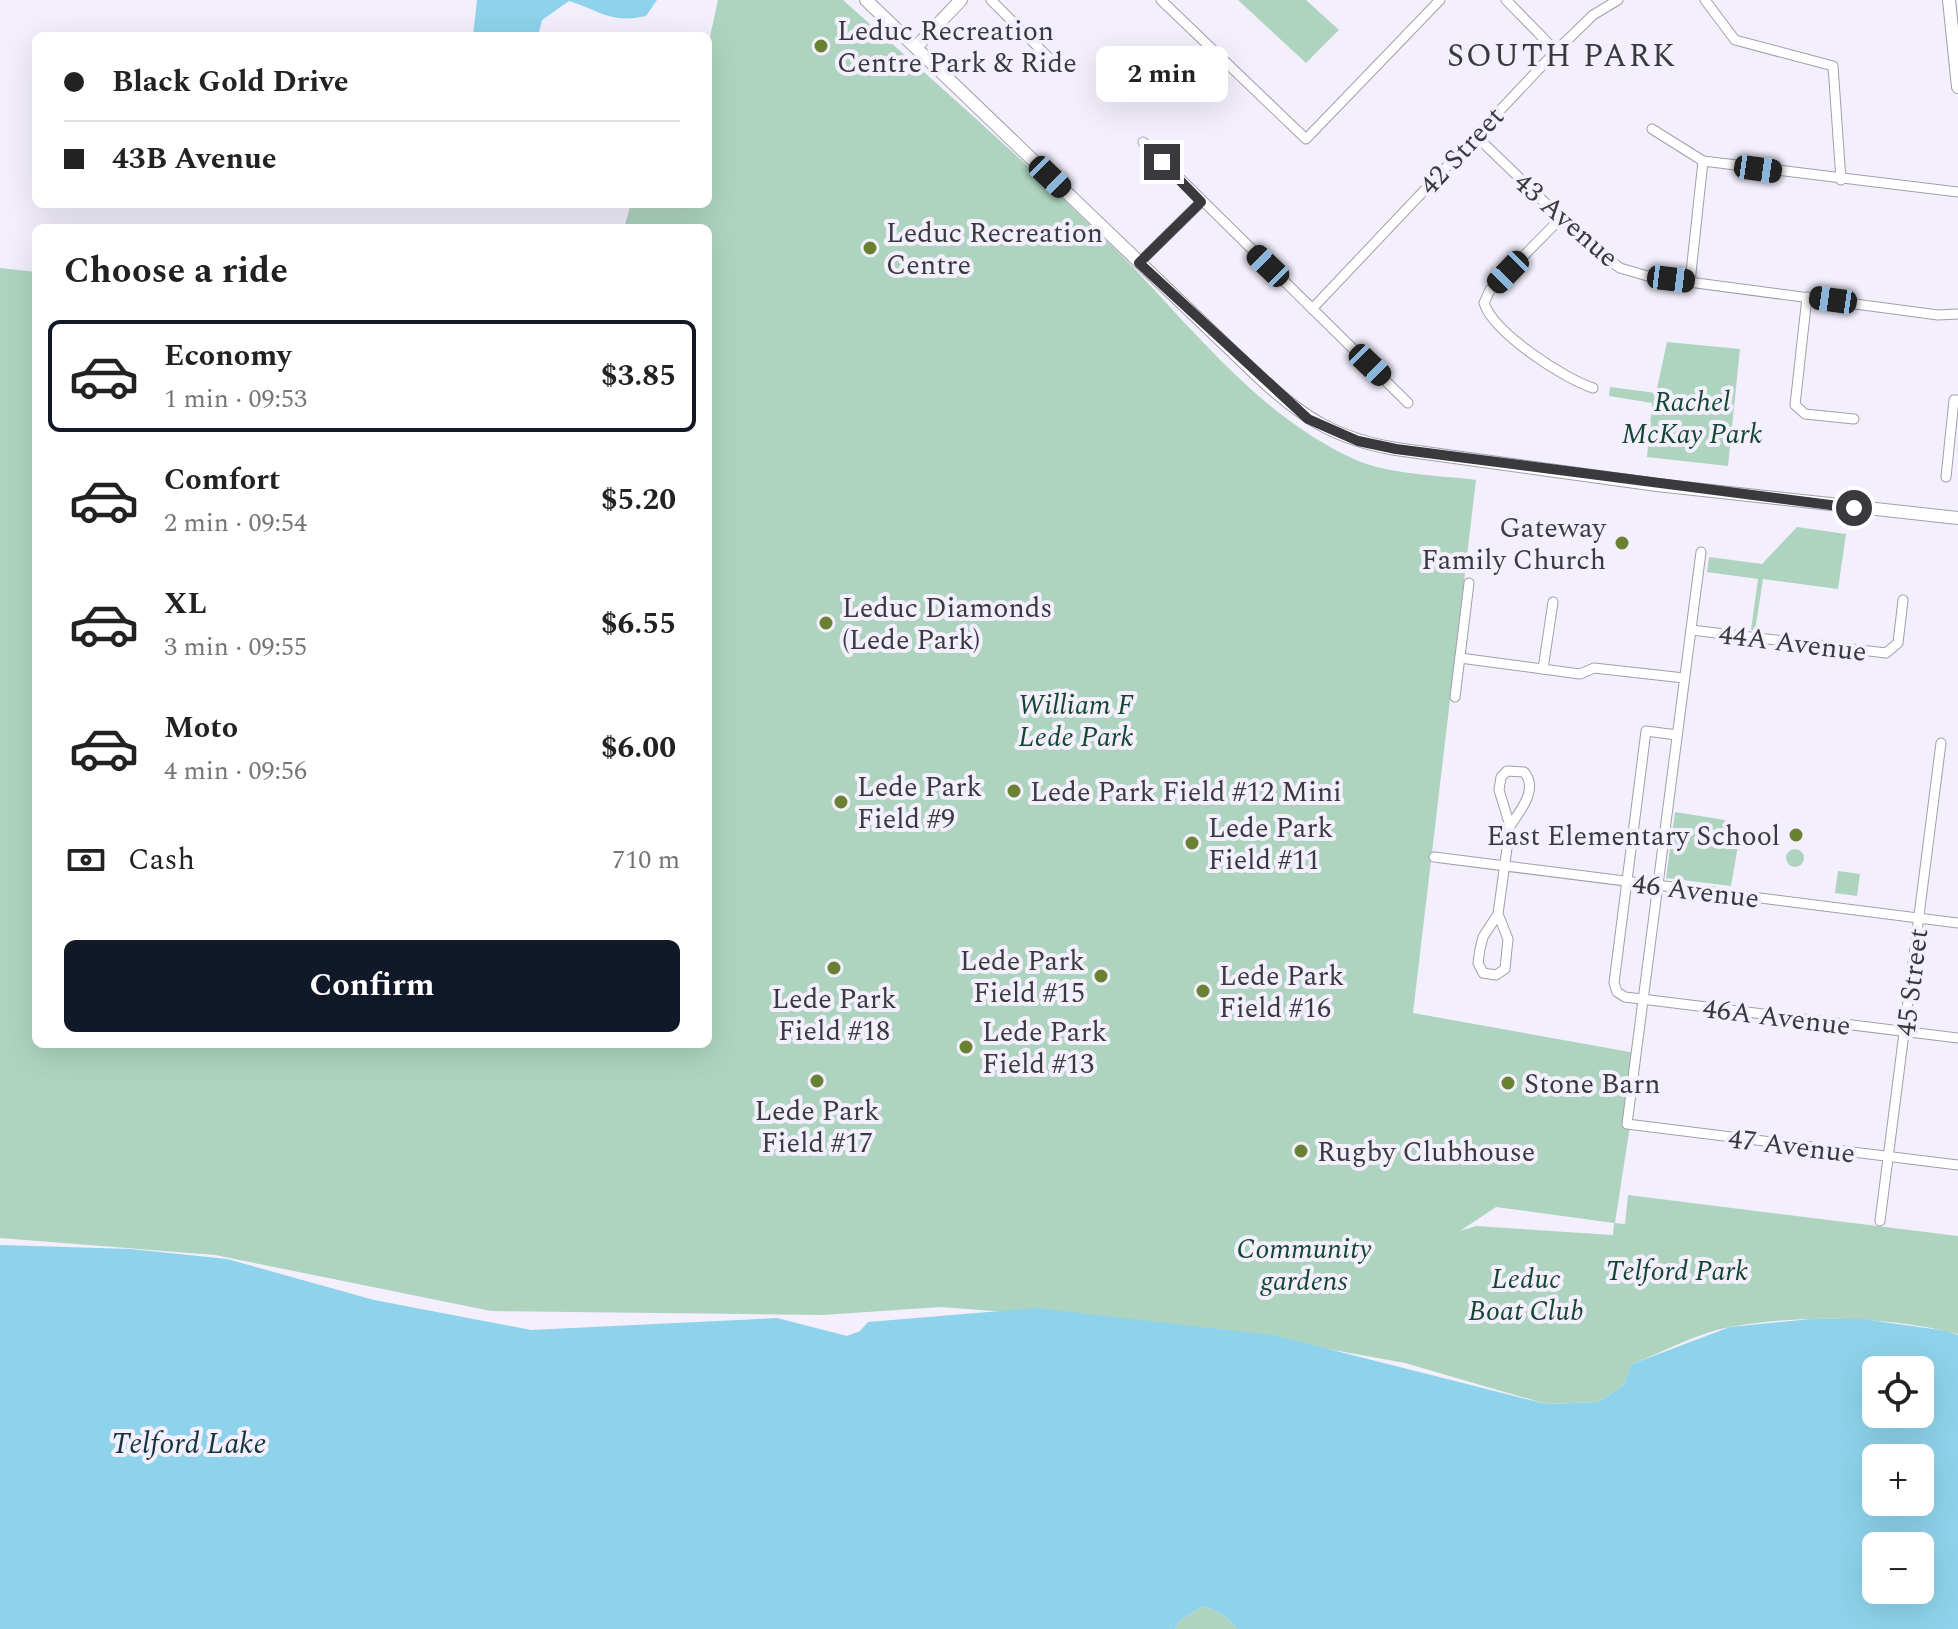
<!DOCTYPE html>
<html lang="en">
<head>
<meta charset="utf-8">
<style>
  body { margin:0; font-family:Spectral,serif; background:#f6f6f6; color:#222; height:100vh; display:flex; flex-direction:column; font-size:30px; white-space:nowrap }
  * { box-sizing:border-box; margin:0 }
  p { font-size:26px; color:#767676 }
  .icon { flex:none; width:44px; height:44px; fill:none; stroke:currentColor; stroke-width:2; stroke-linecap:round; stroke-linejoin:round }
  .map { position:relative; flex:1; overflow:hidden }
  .panel { position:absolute; left:32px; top:224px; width:680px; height:824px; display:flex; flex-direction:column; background:#fff; border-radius:12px; box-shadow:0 8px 32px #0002 }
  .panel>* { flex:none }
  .guide { position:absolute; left:32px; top:32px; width:680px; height:176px; border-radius:12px; box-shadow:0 8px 32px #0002; display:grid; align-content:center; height:176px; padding:0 32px; background:#fff }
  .controls { position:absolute; left:1862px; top:1356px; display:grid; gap:16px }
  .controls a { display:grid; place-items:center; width:72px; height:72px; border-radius:12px; background:#fff; box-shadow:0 8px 32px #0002; font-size:40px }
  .end { position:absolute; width:36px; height:36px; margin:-18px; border:10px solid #3a393e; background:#fff; box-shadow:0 0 0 4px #fff }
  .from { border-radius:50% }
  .bubble { position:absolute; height:56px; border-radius:12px; background:#fff; box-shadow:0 8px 32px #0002; font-size:26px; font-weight:700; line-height:56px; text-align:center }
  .car { position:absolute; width:24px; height:48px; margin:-24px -12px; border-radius:10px; box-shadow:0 0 6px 2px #0007; background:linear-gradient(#222 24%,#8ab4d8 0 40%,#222 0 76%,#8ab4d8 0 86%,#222 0) }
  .guide b { display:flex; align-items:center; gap:28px; height:76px; font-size:30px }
  .guide b+b { border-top:2px solid #e0e0e0 }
  .guide i { width:20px; height:20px; background:#222 }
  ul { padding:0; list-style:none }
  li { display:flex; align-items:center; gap:24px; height:112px; margin:0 16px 12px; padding:0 16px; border:4px solid transparent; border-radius:12px }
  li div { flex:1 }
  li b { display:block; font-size:30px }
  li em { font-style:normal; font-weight:700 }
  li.selected { border-color:#111827 }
  li>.icon { width:72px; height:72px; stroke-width:1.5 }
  h2 { padding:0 32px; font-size:36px; line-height:96px }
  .pay { display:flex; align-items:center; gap:20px; height:88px; padding:0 32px; font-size:30px }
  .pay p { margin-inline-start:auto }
  .primary-button { display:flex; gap:16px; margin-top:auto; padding:16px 32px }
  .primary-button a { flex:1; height:92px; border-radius:12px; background:#111827; color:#fff; font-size:32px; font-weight:700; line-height:92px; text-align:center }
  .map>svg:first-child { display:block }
  .green { fill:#aed4c0; fill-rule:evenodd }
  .water { fill:#8ed3eb; fill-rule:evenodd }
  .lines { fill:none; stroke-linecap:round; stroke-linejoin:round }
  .street-casing { stroke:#a29fab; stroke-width:11 }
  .secondary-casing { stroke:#a29fab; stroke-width:14 }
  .street { stroke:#fff; stroke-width:9 }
  .secondary { stroke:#fff; stroke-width:12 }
  .route { stroke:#3a393e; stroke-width:10 }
  .poi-dot { fill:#6a8133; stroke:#f3effd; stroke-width:3 }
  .labels { text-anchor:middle; stroke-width:8; stroke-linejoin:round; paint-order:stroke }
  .poi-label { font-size:28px; fill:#3a393e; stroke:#f3effd; text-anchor:start }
  .street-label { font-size:28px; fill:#3a393e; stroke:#f3effd }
  .park-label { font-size:28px; font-style:italic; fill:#144632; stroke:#f3effd }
  .water-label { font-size:30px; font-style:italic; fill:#14353f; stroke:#f3effd }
  .quarter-label { font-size:32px; letter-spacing:2px; fill:#3a393e; stroke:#f3effd }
</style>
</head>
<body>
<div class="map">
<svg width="1958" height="1629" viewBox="0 0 1958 1629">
  <rect width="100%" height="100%" fill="#f3effd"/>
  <g class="green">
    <path d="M718,0H843C934,81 1025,161 1112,246C1189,322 1254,414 1356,460C1391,475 1439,475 1476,480L1413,1013L1641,1054L1615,1223L1625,1224L1628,1195L1958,1236V1334C1888,1316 1802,1314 1730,1327C1696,1333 1664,1352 1632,1364L1623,1386L1598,1402L1546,1404L1405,1363L1218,1329L941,1307L823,1315L491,1311L215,1255L0,1238V268L36,272V1044H708V228H624L631,204H708V46ZM1496,1207L1614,1223L1613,1235L1476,1226L1460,1231Z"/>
    <path d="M1238,0H1306L1339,30L1306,63Z"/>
    <path d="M1667,342L1740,349L1728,466L1647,457L1652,403L1609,396L1610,387L1656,393Z"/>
    <path d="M1797,527L1846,534L1838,589L1763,579L1755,631L1751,630L1758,579L1707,572L1709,557L1762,564Z"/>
    <path d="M1675,812L1725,820L1739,840L1731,886L1666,878Z"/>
    <circle cx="1795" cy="858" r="9"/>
    <path d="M1838,871L1860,874L1857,896L1835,893Z"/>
    <path d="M1203,1606L1224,1615L1238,1629H1175L1179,1621Z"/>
  </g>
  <g class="water">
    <path d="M477,0H657L646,16C611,24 601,11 569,1L542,20L538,36H473Z"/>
    <path d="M0,1245L131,1249L227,1259L374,1300L531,1330L777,1318L847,1336L860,1331L868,1322L1036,1308L1273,1335L1546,1404L1598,1402L1623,1386L1632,1364L1730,1327L1811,1319H1862L1947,1331L1958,1335V1629H1238L1224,1615L1203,1606L1179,1621L1175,1629H0ZM1920,1370V1414H1876V1370ZM1876,1458H1920V1502H1876ZM1876,1546H1920V1590H1876Z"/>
  </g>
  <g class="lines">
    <defs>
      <g id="street">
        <path d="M991,0L1057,66"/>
        <path d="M1161,0L1306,139L1440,0"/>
        <path d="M1506,0L1556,51"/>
        <path d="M1705,0L1735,40L1833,66L1841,180"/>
        <path d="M1652,129L1703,161L1958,192"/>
        <path d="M1475,135L1591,247L1620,268L1651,277L1938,315L1958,314"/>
        <path d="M1143,142L1408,403"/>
        <path d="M1561,218L1490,290L1484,303C1494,333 1563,378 1593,388"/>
        <path d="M1139,263L1201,202"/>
        <path d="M1690,282L1703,161"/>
        <path d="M1807,297L1795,405L1805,414L1854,419"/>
        <path d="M1312,309L1556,51L1593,15L1618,0"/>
        <path d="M1946,477L1954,400H1958"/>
        <path d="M1701,552L1627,1124L1958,1165"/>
        <path d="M1691,630L1886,653L1898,643L1903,600"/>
        <path d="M1460,658L1580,674L1594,668L1684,678"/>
        <path d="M1543,669L1553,602"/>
        <path d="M1455,697L1469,583"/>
        <path d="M1677,735L1646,731L1614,983L1617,992L1625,997L1958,1038"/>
        <path d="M1434,857L1958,923"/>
        <path d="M1498,914L1508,939L1505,969L1496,975L1483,973L1478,963L1480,949L1483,937L1498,914L1510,826L1499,790L1501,777L1507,771L1524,772C1539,789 1520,811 1510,826"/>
        <path d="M1880,1221L1941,743"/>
      </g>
      <g id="secondary">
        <path d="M866,0L1259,377C1303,418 1336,439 1396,449L1657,485L1958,518"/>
        <path d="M1949,0L1958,87"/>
        <path d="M916,47L961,0"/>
      </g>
    </defs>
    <use href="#street" class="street-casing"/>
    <use href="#secondary" class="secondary-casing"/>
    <use href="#street" class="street"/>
    <use href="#secondary" class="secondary"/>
  </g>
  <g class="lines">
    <path class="route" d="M1162,162L1201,202L1139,263L1308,419L1358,441L1396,449L1854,508"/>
  </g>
  <g class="poi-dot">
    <circle cx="821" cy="46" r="8"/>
    <circle cx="870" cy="248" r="8"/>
    <circle cx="1622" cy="543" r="8"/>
    <circle cx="826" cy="623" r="8"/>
    <circle cx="1014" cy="791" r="8"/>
    <circle cx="841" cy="802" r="8"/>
    <circle cx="1796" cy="835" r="8"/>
    <circle cx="1192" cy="843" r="8"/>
    <circle cx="834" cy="968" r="8"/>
    <circle cx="1101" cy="976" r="8"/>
    <circle cx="1203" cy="991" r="8"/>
    <circle cx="966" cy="1047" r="8"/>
    <circle cx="817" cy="1081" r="8"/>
    <circle cx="1508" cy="1083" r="8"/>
    <circle cx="1301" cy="1151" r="8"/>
  </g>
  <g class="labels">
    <g class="poi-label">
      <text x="837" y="40">Leduc Recreation<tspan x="837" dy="32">Centre Park &amp; Ride</tspan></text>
      <text x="886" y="242">Leduc Recreation<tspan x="886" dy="32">Centre</tspan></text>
      <text x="1606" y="537" text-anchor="end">Gateway<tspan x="1606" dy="32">Family Church</tspan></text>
      <text x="842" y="617">Leduc Diamonds<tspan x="842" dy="32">(Lede Park)</tspan></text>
      <text x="857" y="796">Lede Park<tspan x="857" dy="32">Field #9</tspan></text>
      <text x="1030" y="801">Lede Park Field #12 Mini</text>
      <text x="1208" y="837">Lede Park<tspan x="1208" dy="32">Field #11</tspan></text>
      <text x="1780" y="845" text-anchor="end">East Elementary School</text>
      <text x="1085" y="970" text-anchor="end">Lede Park<tspan x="1085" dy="32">Field #15</tspan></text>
      <text x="1219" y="985">Lede Park<tspan x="1219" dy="32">Field #16</tspan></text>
      <text x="834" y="1008" text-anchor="middle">Lede Park<tspan x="834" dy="32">Field #18</tspan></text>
      <text x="982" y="1041">Lede Park<tspan x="982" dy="32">Field #13</tspan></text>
      <text x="1524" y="1093">Stone Barn</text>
      <text x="817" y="1120" text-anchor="middle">Lede Park<tspan x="817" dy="32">Field #17</tspan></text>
      <text x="1317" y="1161">Rugby Clubhouse</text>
    </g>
    <g class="street-label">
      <text transform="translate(1461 150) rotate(-47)" y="10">42 Street</text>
      <text transform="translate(1567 219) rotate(41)" y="10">43 Avenue</text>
      <text transform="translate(1793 642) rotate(7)" y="10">44A Avenue</text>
      <text transform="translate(1696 890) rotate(7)" y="10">46 Avenue</text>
      <text transform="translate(1911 982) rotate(-83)" y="10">45 Street</text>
      <text transform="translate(1777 1016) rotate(7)" y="10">46A Avenue</text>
      <text transform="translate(1792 1145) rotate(7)" y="10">47 Avenue</text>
    </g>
    <g class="park-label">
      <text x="1692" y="411">Rachel<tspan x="1692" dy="32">McKay Park</tspan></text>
      <text x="1076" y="714">William F<tspan x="1076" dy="32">Lede Park</tspan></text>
      <text x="1304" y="1258">Community<tspan x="1304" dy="32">gardens</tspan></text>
      <text x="1677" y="1280">Telford Park</text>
      <text x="1526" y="1288">Leduc<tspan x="1526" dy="32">Boat Club</tspan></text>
    </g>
    <g class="water-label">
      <text x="189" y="1453">Telford Lake</text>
    </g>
    <g class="quarter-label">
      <text x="1562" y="66">SOUTH PARK</text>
    </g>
  </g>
</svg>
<div class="controls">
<a><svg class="icon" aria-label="locate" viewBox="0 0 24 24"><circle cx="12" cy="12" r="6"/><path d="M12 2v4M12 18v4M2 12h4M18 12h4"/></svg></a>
<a>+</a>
<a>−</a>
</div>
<i class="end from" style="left:1854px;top:508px"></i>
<i class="end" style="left:1162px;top:162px"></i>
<div class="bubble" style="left:1096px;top:46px;width:132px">2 min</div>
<i class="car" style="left:1758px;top:169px;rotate:98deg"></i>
<i class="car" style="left:1050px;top:177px;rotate:134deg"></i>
<i class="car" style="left:1268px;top:266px;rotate:314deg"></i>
<i class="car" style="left:1508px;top:272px;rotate:224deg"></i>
<i class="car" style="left:1671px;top:279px;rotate:97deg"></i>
<i class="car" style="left:1833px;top:300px;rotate:278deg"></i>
<i class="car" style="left:1370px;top:365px;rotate:134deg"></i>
<div class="guide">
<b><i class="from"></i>Black Gold Drive</b>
<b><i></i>43B Avenue</b>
</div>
<section class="panel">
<h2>Choose a ride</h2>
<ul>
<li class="selected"><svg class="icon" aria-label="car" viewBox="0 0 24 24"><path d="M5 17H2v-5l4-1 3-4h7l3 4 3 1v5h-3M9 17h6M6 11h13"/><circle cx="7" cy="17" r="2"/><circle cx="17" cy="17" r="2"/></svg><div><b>Economy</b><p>1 min · 09:53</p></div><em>$3.85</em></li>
<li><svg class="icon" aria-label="car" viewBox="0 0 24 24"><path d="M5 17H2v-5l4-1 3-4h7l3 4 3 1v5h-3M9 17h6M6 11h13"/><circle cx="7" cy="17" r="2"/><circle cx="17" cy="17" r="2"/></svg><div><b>Comfort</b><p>2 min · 09:54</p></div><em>$5.20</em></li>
<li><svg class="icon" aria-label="car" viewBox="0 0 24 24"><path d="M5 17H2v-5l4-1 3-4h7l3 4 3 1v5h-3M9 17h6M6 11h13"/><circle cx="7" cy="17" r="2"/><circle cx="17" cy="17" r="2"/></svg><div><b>XL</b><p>3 min · 09:55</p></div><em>$6.55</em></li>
<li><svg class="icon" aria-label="car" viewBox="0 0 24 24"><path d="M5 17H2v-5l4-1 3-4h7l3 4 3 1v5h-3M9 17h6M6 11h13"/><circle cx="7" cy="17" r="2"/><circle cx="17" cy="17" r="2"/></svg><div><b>Moto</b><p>4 min · 09:56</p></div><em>$6.00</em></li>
</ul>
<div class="pay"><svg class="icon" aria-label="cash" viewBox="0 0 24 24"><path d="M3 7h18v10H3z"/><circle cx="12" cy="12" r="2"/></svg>Cash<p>710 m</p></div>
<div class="primary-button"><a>Confirm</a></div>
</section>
</div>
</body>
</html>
